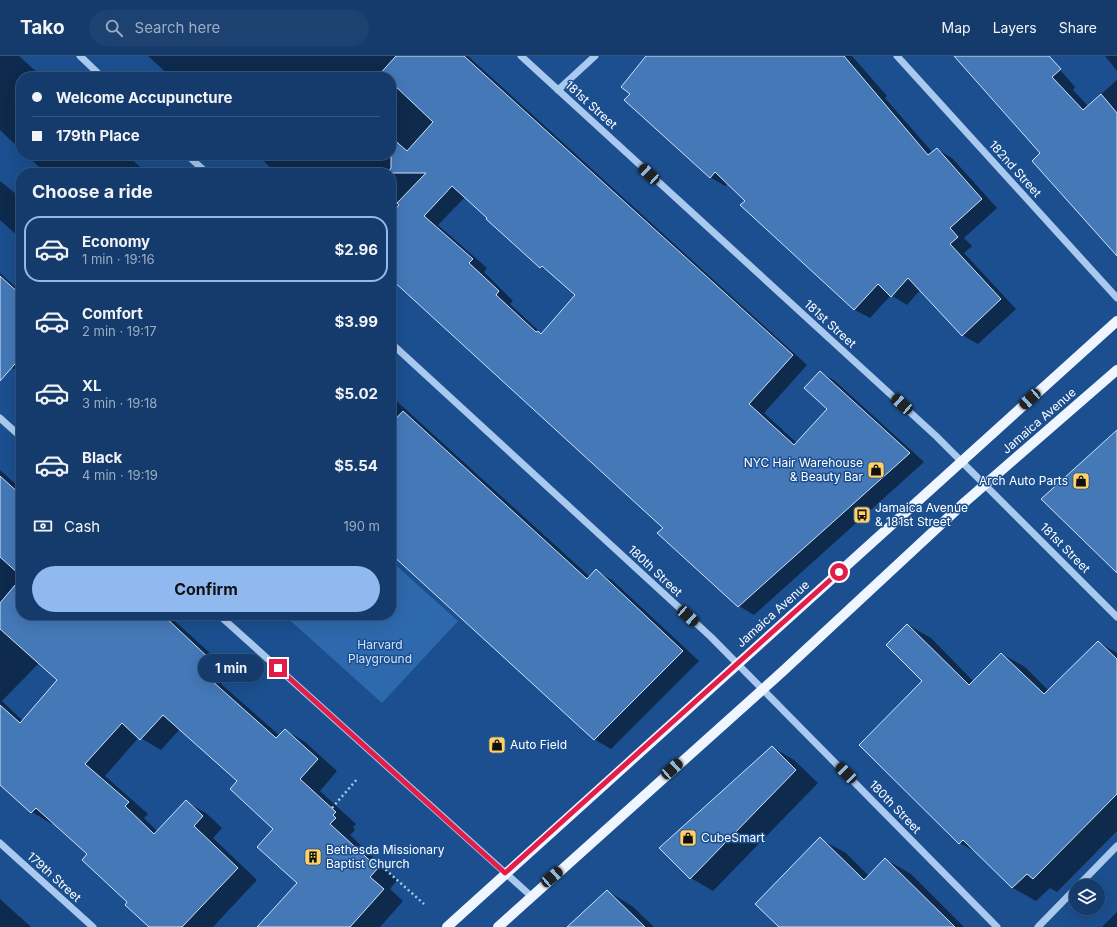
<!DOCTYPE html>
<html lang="en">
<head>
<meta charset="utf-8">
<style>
  body { margin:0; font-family:Inter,sans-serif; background:#1d4271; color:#f1f3f6; height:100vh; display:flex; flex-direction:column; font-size:15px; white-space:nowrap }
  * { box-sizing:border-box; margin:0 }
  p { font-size:13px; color:#9dadc1 }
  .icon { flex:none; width:22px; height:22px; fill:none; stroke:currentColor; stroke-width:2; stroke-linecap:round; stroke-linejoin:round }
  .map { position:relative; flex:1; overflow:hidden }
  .sheet { position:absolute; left:16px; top:112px; width:380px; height:452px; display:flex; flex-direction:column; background:#143b6b; border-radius:16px; box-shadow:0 4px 16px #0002,0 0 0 1px #33557e }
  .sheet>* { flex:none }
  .guide { position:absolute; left:16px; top:16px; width:380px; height:88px; border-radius:16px; box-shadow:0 4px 16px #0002,0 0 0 1px #33557e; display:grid; align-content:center; height:88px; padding:0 16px; background:#143b6b }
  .buttons { position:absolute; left:1069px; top:823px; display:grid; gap:8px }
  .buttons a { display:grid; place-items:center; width:36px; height:36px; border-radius:50%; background:#143b6b; box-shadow:0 4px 16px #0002,0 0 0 1px #33557e; font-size:20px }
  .end { position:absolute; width:18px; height:18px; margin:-9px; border:5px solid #e11d48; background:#fff; box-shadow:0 0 0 2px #fff }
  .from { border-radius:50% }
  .bubble { position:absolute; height:28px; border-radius:14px; background:#143b6b; box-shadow:0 4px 16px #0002,0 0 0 1px #33557e; font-size:13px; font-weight:700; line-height:28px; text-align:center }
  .car { position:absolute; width:12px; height:24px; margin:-12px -6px; border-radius:5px; box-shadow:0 0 3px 1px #0007; background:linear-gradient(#222 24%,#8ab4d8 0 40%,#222 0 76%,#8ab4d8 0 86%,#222 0) }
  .guide b { display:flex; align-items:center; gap:14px; height:38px; font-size:15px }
  .guide b+b { border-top:1px solid #33557e }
  .guide i { width:10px; height:10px; background:#f1f3f6 }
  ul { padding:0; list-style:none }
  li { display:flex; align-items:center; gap:12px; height:66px; margin:0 8px 6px; padding:0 8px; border:2px solid transparent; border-radius:16px }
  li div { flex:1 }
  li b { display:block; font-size:15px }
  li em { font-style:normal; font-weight:700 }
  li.current { border-color:#90b9f0 }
  li>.icon { width:36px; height:36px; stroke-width:1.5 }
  h2 { padding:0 16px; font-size:18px; line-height:48px }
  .pay { display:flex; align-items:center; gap:10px; height:44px; padding:0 16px; font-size:15px }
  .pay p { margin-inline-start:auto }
  .action { display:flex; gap:8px; margin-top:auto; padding:8px 16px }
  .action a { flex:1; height:46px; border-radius:24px; background:#90b9f0; color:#111; font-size:16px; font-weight:700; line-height:46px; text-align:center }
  header { display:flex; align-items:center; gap:24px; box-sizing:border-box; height:56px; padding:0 20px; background:#143b6b; border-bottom:1px solid #33557e }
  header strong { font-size:19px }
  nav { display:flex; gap:22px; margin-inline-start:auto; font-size:14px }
  .search { width:280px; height:36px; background:#1d4271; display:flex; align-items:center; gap:10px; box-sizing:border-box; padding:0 14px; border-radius:22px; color:#9dadc1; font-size:15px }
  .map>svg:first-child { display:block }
  .green { fill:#2e69ad }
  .shadow { fill:#0007; fill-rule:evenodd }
  .building { fill:#4478b7; stroke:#cfe3fa; fill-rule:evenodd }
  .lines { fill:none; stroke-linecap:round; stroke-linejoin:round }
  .path { stroke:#a9c9ee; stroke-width:2.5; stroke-dasharray:2 3; stroke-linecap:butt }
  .minor { stroke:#a9c9ee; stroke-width:7 }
  .major { stroke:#f0f6ff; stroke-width:10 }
  .route { stroke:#e11d48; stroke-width:5 }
  .labels { text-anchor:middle; stroke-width:3; stroke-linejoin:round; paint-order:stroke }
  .street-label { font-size:12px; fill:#fff; stroke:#1b4f8f }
  .poi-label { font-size:12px; fill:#fff; stroke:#1b4f8f; text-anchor:start }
  .park-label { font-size:12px; fill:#cfe3fa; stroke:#1b4f8f }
</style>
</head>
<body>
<header>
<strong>Tako</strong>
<div class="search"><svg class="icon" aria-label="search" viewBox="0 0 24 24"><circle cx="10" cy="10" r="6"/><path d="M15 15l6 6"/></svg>Search here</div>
<nav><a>Map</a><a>Layers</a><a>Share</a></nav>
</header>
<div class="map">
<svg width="1117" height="871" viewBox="0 0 1117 871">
  <rect width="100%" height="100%" fill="#1b4f8f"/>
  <path class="green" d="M391,505L458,565L382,647L284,559H391Z"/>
  <g class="shadow">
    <path d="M0,0H19L42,21H21V94L0,74Z"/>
    <path d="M148,0H468L807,309L764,357L797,387L829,353L820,316L835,325L924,406L754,559L739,550L664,472L391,222V117H276L257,99H391V21H171ZM466,140L541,211L553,218L576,238L542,278L510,248L513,245L484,216L487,212L438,169Z"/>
    <path d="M648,0H852L887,40L885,42L933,97L937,93L952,102L997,152L964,182L972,190L964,197L1016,253L978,288L962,279L920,234L907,249L891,239L870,262L855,254L742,149L746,145L728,127L725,130L710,121L631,38Z"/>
    <path d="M954,0H1040L1055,8L1075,31L1073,34L1088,50L1117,24V198L1042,97Z"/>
    <path d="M1105,0H1117V15Z"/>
    <path d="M26,99H127L147,117H46Z"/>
    <path d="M0,125L21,142V183L0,164Z"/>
    <path d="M0,217L21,236V318L0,303Z"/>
    <path d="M391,340L590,521L596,515L612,524L699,605L611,693L594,683L391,497Z"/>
    <path d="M0,414L21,433V559H168L232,617L221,628L280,680L285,674L305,686L337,715L320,735L356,768L353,771L355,774L350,779L397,824L390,833L403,845L380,871H257L298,827L274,773L239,725L180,673L161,694L139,681L105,720L148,758L144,762L158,776L186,746L206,757L222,772L213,782L257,824L213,871H150L89,798L53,766L52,768L32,756L0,728ZM39,607L58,624L23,665L2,645Z"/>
    <path d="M908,569L931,582L974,626L1002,598L1025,611L1049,635L1098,586L1117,597V775L1057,836L1050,832L1036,845L1013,832L979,798L960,787L924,625Z"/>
    <path d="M772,691L794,704L818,727L713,835L691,822L660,792Z"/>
    <path d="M820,783L846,797L869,820L885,803L911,818L964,871H781Z"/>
    <path d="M607,835L632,850L654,871H569Z"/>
    <path d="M0,843L31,871H0Z"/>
    <path d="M1117,856V871H1102Z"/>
  </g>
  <g class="building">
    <path d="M396,0H464L793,299L749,348L794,389L827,353L804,332L820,315L910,397L738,551L657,477L663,472L391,223V158L399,149L397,147L426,117H387L391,112V81L407,95L433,66L391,26V21H377ZM452,130L487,162L486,163L540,212L542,210L575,239L541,278L538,275L536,276L496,239L499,235L469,207L473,203L424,160Z"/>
    <path d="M646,0H844L928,99L937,92L982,143L950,172L958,181L950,188L1001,243L962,280L908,222L891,241L878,228L854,254L740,149L745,145L715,116L710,122L624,44L630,38L621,31Z"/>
    <path d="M954,0H1049L1061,13L1052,21L1083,54L1101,38L1117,57V200L1032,105L1040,97Z"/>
    <path d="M0,220L21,239V301L0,325Z"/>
    <path d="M403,355L587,523L596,513L683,595L594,684L391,498V368Z"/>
    <path d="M1117,374V517L1041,443Z"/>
    <path d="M0,420L21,439V520L0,501Z"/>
    <path d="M21,522V559H163L212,605L202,616L276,682L285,673L318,703L300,723L336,756L333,759L336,762L330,768L378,812L370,821L384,833L350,871H257L297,827L257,791L273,773L230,733L237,725L163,659L140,684L122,667L85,708L129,746L125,750L154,778L186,744L203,760L194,770L238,812L182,871H149L125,849L127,846L82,804L87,798L36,752L31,757L0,729V649L20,667L57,624L0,573V547Z"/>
    <path d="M907,568L969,629L1001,597L1044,638L1098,585L1117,603V738L1033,823L1027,818L1012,832L963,784L959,788L859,689L922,625L886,589Z"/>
    <path d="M772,690L796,714L690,823L659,792Z"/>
    <path d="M820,781L864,824L885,802L955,871H779L755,848Z"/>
    <path d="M607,834L645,871H567Z"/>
  </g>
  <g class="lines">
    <g class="path">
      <path d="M332,752L358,722"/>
      <path d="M374,808L377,806L424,848"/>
    </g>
    <g class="minor">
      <path d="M80,0L102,21"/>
      <path d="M521,0L936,380L1117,561"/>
      <path d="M897,0L1117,242"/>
      <path d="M558,34L595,0"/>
      <path d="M187,99L207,117"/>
      <path d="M391,287L711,581L997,871"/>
      <path d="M0,362L21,381"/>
      <path d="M219,559L531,840"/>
      <path d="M0,787L93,871"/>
      <path d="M1078,830L1117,790"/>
      <path d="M1038,871L1076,832"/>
    </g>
    <g class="major">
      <path d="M447,871L1117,265"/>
      <path d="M498,871L782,616L965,446L1117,314"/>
    </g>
  </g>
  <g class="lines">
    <path class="route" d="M278,612L505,817L839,516"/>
  </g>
  <defs>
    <symbol id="shop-square" viewBox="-11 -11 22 22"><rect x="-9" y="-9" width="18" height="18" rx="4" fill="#ffd166" stroke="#1b4f8f"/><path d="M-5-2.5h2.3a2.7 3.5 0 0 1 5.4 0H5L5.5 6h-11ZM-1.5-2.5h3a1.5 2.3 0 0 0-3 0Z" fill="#111"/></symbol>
    <symbol id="bus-square" viewBox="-11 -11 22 22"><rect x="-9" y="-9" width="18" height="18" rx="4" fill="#ffd166" stroke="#1b4f8f"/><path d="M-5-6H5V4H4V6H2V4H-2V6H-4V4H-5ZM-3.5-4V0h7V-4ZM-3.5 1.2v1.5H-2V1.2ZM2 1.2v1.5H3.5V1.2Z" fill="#111"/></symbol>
    <symbol id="building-square" viewBox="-11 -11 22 22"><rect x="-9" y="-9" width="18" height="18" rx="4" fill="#ffd166" stroke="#1b4f8f"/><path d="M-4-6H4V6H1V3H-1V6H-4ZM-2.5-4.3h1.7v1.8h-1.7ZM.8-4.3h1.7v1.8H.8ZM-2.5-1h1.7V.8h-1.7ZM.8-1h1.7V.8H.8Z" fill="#111"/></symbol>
  </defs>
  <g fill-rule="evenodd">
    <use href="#shop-square" x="866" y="404" width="20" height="20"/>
    <use href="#shop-square" x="1071" y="415" width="20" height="20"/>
    <use href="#bus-square" x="852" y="449" width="20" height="20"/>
    <use href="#shop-square" x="487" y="679" width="20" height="20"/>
    <use href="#shop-square" x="678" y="772" width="20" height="20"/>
    <use href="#building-square" x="303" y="791" width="20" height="20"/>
  </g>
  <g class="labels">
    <g class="street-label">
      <text transform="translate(591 49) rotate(42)" y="4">181st Street</text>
      <text transform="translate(1015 113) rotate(48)" y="4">182nd Street</text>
      <text transform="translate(830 268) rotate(42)" y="4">181st Street</text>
      <text transform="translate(1039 365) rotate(-41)" y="4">Jamaica Avenue</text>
      <text transform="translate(1065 492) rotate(45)" y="4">181st Street</text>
      <text transform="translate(655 515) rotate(43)" y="4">180th Street</text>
      <text transform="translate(773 558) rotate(-42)" y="4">Jamaica Avenue</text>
      <text transform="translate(895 751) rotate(46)" y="4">180th Street</text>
      <text transform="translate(54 821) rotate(42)" y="4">179th Street</text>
    </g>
    <g class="poi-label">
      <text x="863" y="411" text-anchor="end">NYC Hair Warehouse<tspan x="863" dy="14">&amp; Beauty Bar</tspan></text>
      <text x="1068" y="429" text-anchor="end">Arch Auto Parts</text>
      <text x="875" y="456">Jamaica Avenue<tspan x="875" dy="14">&amp; 181st Street</tspan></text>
      <text x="510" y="693">Auto Field</text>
      <text x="701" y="786">CubeSmart</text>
      <text x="326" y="798">Bethesda Missionary<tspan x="326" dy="14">Baptist Church</tspan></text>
    </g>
    <g class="park-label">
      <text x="380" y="593">Harvard<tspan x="380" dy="14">Playground</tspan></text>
    </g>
  </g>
</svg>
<div class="buttons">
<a><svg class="icon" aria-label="layers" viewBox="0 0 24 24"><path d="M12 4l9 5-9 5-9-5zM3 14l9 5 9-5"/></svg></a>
</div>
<i class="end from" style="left:839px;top:516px"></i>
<i class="end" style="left:278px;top:612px"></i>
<div class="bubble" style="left:198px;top:598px;width:66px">1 min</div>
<i class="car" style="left:649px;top:118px;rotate:313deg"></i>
<i class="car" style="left:1030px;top:343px;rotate:228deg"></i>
<i class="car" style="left:902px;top:348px;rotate:312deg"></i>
<i class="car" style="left:688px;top:560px;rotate:132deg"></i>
<i class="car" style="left:672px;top:713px;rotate:48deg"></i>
<i class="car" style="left:846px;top:717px;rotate:315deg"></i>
<i class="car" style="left:552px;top:821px;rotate:49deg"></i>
<div class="guide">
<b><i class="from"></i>Welcome Accupuncture</b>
<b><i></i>179th Place</b>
</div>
<section class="sheet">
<h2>Choose a ride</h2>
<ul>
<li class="current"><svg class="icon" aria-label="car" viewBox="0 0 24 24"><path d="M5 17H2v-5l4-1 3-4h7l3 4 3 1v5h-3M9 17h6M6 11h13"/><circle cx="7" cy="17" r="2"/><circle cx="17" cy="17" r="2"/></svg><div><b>Economy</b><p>1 min · 19:16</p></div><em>$2.96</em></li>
<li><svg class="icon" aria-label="car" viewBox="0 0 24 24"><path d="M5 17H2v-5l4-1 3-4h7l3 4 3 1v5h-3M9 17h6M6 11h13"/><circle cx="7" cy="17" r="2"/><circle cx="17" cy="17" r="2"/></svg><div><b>Comfort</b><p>2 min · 19:17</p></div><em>$3.99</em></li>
<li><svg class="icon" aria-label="car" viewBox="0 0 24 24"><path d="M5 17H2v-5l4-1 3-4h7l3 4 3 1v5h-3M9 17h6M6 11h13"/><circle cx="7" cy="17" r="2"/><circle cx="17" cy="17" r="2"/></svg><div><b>XL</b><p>3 min · 19:18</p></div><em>$5.02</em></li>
<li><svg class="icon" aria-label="car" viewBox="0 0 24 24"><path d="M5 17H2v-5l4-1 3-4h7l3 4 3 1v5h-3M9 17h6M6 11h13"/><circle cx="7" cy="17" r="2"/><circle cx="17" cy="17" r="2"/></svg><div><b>Black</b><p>4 min · 19:19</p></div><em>$5.54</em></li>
</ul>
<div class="pay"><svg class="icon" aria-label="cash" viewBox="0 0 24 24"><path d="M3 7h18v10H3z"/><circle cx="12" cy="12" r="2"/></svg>Cash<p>190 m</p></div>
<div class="action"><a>Confirm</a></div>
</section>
</div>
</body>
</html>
